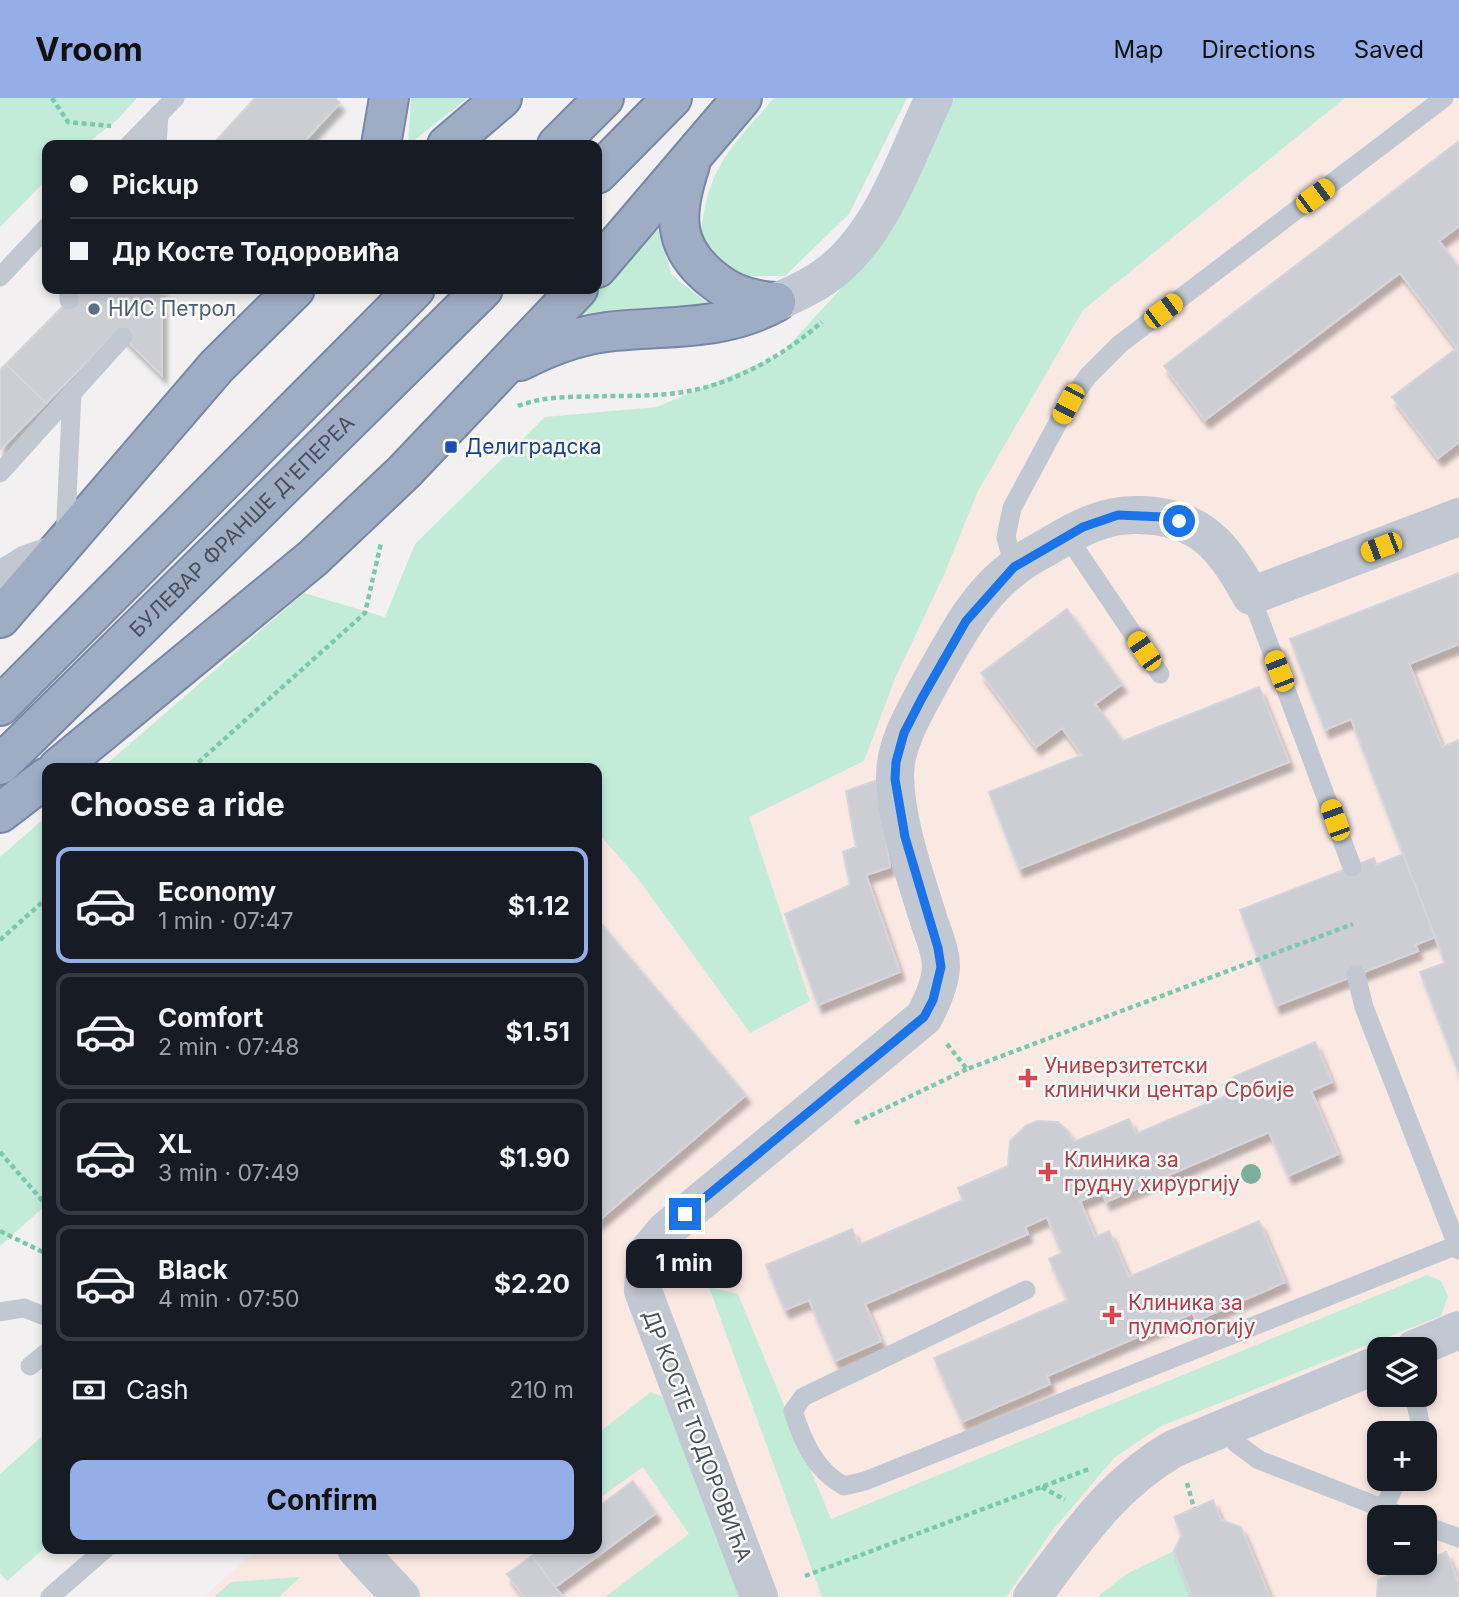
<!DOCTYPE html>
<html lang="en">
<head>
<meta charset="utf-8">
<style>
  body { margin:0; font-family:Inter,sans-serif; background:#242831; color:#f1f3f6; height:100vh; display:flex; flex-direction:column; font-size:26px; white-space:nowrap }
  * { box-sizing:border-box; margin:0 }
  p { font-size:23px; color:#9ea1a6 }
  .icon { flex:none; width:38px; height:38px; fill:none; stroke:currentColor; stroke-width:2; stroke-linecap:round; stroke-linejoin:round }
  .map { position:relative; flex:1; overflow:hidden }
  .panel { position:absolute; left:42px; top:665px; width:560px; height:791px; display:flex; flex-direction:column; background:#171b24; border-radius:14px; box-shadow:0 4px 10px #0003 }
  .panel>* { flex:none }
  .guide { position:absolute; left:42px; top:42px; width:560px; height:154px; border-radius:14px; box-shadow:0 4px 10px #0003; display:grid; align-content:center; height:154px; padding:0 28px; background:#171b24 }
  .controls { position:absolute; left:1367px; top:1239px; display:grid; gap:14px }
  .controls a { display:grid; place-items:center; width:70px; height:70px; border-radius:14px; background:#171b24; box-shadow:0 4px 10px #0003; font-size:35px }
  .end { position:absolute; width:32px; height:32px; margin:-16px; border:9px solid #1a73e8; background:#fff; box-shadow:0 0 0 4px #fff }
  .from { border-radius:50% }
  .bubble { position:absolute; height:49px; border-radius:14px; background:#171b24; box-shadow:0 4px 10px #0003; font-size:23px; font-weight:700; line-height:49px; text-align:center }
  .car { position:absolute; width:21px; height:42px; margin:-21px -10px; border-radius:9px; box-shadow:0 0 5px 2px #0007; background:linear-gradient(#f5c518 24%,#345 0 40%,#f5c518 0 76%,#345 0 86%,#f5c518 0) }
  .guide b { display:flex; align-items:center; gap:24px; height:66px; font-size:26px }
  .guide b+b { border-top:2px solid #363941 }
  .guide i { width:18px; height:18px; background:#f1f3f6 }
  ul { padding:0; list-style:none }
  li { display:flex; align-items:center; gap:21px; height:116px; margin:0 14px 10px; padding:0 14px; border:4px solid #363941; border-radius:14px }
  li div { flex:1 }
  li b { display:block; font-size:26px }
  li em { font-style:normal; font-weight:700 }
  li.active { border-color:#95aee8 }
  li>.icon { width:63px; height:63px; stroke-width:1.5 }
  h2 { padding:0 28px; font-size:32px; line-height:84px }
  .pay { display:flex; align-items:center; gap:18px; height:77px; padding:0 28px; font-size:26px }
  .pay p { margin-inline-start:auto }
  .primary-button { display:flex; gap:14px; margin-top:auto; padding:14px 28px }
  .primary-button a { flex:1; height:80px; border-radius:14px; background:#95aee8; color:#111; font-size:28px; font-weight:700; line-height:80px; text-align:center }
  header { display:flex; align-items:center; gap:42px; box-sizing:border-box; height:98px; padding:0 35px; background:#95aee8; color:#111 }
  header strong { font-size:33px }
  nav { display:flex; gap:38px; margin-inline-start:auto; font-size:24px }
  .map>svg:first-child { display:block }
  .medical { fill:#fae8e3; fill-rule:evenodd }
  .green { fill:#c2ecd8 }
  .building { fill:#cdced4; stroke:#d4d5db; stroke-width:2; filter:url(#shadow) }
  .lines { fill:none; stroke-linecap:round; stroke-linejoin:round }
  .trunk-casing { stroke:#7687a7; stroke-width:42 }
  .path { stroke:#7cc8ae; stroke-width:4.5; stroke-dasharray:5 3.5; stroke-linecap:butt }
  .service { stroke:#c1c8d1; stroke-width:19 }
  .minor { stroke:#c1c8d1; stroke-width:38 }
  .trunk { stroke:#9eacc4; stroke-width:38 }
  .tree { fill:#7daf9d }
  .route { stroke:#1a73e8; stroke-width:9 }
  .service-dot { fill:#5c6f8a; stroke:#fff; stroke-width:2.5 }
  .transit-dot { fill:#1a4fb4; stroke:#fff; stroke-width:2.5 }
  .health-dot { fill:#e0444e; stroke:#fff; stroke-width:2.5 }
  .labels { text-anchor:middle; stroke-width:5; stroke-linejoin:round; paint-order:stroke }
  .service-label { font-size:21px; fill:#4e5e75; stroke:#fff; text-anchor:start }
  .transit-label { font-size:21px; fill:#164399; stroke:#fff; text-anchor:start }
  .street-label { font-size:21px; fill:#49505c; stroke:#fff }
  .health-label { font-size:21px; fill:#be3a42; stroke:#fff; text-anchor:start }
</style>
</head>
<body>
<header>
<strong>Vroom</strong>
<nav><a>Map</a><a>Directions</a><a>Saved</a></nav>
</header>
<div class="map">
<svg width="1459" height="1499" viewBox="0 0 1459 1499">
  <defs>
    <filter id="shadow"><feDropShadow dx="4.5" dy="8" stdDeviation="2" flood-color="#0004"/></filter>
  </defs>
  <rect width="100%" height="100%" fill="#f2f0f0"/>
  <path class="medical" d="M1316,0H1459V1499H203L258,1451H597V672L1066,203ZM1379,1251H1424V1297H1379ZM1379,1335H1424V1381H1379ZM1379,1419H1424V1465H1379Z"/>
  <g class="green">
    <path d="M0,0H137L117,22L85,47H47V81L0,129Z"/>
    <path d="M411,0H468L408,47Z"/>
    <path d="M774,0H907L849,116L785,178H736L700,147C706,71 726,55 774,0Z"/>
    <path d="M954,0H1345L1083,212L978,393L943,479L896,578L864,663L749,719L810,903L750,935L636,778L597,734V670H541L537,667L533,670H102L304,495L385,519L415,446L545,319L657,309L781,256L869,160L911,87Z"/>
    <path d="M658,132L672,177L716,212L566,225Z"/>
    <path d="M47,718V1106L0,1148V759Z"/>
    <path d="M1427,1177L1441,1183L1448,1198L1441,1218L1161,1328L1114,1360L1052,1433L1006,1499H822L709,1189L738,1196L831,1421Z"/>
    <path d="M651,1294L665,1300L742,1499H605L689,1436L643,1369L597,1402V1336Z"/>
    <path d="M47,1334V1448L7,1483L0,1475V1376Z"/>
    <path d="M1174,1453L1192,1499H1097L1128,1475Z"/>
    <path d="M300,1479L279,1499H214L231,1484Z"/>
  </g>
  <g class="building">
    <path d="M255,0H335L340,5L301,47H212Z"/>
    <path d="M1459,43V128L1439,143L1459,169V344L1438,360L1392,299L1457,250L1400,175L1205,322L1164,268Z"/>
    <path d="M80,191H162V277L117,233L46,305L6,266Z"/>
    <path d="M6,266L46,305L0,352V272Z"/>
    <path d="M1459,475V546L1409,566L1442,649L1459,642V975L1420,874L1445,865L1351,621L1325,632L1290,541Z"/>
    <path d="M1067,511L1122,586L1095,606L1123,643L1259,589L1289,664L1019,771L989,694L1082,657L1062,630L1036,649L981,575Z"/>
    <path d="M877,682L890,769L866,777L900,874L818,907L785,816L850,787L843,754L856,749L846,693Z"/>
    <path d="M1403,756L1435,839L1415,847L1418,853L1276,908L1240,812L1374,760L1376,767Z"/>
    <path d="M597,821L746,997L597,1124Z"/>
    <path d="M1315,944L1332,984L1311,993L1338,1056L1288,1078L1269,1034L1106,1104L1102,1094L1080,1103L1095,1139L1109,1133L1129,1179L1259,1123L1285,1184L1196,1223L1193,1215L1047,1278L1050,1286L962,1324L934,1260L1068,1202L1049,1161L1062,1155L1047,1119L1025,1129L1028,1136L865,1206L881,1243L835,1263L809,1202L785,1212L766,1167L852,1131L859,1147L963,1102L958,1090L1008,1068L1010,1043L1027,1027L1038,1023L1058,1024L1069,1034L1074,1044L1129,1021L1136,1036L1239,992L1233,979Z"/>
    <path d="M633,1383L656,1415L555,1489L532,1458L542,1451H597V1410Z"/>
    <path d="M1213,1402L1221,1422L1241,1429L1270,1499H1192L1174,1453L1182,1437L1174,1419Z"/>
    <path d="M1446,1454L1459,1486V1499H1377L1378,1482Z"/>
    <path d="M532,1458L555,1489L563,1499H524L507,1476Z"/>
  </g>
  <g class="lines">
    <defs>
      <g id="trunk">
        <path d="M381,47L389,0"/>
        <path d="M447,47L502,0"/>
        <path d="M557,47L604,0"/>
        <path d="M690,67C674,115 671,150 715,183C732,197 754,203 776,204"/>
        <path d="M597,76L672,0"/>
        <path d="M597,170L742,0"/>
        <path d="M520,263C548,249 575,238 607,234C664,227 724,234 776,204"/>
        <path d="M0,520L217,268L295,191"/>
        <path d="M0,608L415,191"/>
        <path id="s1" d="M0,667L483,191"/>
        <path d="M58,670L313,460L404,374L578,191"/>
        <path d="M0,715L47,679"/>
      </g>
    </defs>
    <use href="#trunk" class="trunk-casing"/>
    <g class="path">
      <path d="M52,0L68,24L111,28"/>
      <path d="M518,308C546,297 579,299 609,298C635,298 663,298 689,293C736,285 787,255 822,224"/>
      <path d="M192,670L365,515L381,445"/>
      <path d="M0,842L47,800"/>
      <path d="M947,946L967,971L1353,826"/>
      <path d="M855,1025L967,971"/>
      <path d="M0,1054L47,1108"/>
      <path d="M0,1133L47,1156"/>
      <path d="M1187,1385L1194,1410"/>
      <path d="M1042,1389L1065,1402"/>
      <path d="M805,1478L1089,1371"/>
    </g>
    <g class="service">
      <path d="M129,47L175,0"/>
      <path d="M157,47L159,16"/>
      <path d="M0,179L47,129"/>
      <path d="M69,191V202"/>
      <path d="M0,375L123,239"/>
      <path d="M1067,438L1160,576"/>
      <path d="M65,442L72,294"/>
      <path d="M1014,469L1006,439L1012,410L1068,306L1088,278L1120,246L1444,0"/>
      <path d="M1251,498L1352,769"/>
      <path d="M1356,877L1364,909L1459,1152"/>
      <path d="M1026,1192L803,1299L793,1313C803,1344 815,1372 844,1388L865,1383L1457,1147"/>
      <path d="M0,1214L24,1210L47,1219"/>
      <path d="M30,1268L47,1254"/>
      <path d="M1414,1297L1420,1324L1418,1335"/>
      <path d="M1224,1330L1236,1345L1259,1362L1405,1419"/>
      <path d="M1383,1411L1398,1381"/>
      <path d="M1424,1427L1459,1440"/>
      <path d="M50,1499L105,1451"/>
    </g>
    <g class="minor">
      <path d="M776,204C797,195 819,185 837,169C885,127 907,56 934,0"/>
      <path d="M0,483L27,466L53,457"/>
      <path d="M1414,1251L1459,1232"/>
      <path d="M356,1451L401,1499"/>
      <path d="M759,1499L643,1193L645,1157L665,1133L924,919C932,904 940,886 941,869C941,853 934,838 929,823C915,777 896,726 895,678C895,645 915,613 930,585C953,545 975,498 1014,470C1026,460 1041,453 1054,445C1081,429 1107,416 1138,417C1201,418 1223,448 1251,498L1459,419"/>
      <path d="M1032,1499C1076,1441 1109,1389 1173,1351L1379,1266"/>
    </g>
    <use href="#trunk" class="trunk"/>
  </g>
  <circle class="tree" cx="1251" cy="1076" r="10"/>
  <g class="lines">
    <path class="route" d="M685,1116L924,919L933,902L941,869L938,850L905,739L895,681L896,664L904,635L922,600L966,523L1014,469L1083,429L1118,417L1163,419L1179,423"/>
  </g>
  <circle class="service-dot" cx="94" cy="211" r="7"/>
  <rect class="transit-dot" x="444" y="342" width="14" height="14" rx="3.5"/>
  <g class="health-dot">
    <path d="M1024.5 969.5h7v7h7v7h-7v7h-7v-7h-7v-7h7z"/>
    <path d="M1044.5 1063.5h7v7h7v7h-7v7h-7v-7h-7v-7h7z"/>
    <path d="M1108.5 1206.5h7v7h7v7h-7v7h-7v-7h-7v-7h7z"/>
  </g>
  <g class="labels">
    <g class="service-label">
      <text x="108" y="218">НИС Петрол</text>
    </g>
    <g class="transit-label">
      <text x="465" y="356">Делиградска</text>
    </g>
    <g class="street-label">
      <text dy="7" stroke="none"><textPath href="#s1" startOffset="340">БУЛЕВАР ФРАНШЕ Д'ЕПЕРЕА</textPath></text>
      <text transform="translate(697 1338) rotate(69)" y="7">ДР КОСТЕ ТОДОРОВИЋА</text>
    </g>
    <g class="health-label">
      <text x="1044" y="975">Универзитетски<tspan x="1044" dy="24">клинички центар Србије</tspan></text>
      <text x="1064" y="1069">Клиника за<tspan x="1064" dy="24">грудну хирургију</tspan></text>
      <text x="1128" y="1212">Клиника за<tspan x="1128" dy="24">пулмологију</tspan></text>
    </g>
  </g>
</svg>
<div class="controls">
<a><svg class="icon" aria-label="layers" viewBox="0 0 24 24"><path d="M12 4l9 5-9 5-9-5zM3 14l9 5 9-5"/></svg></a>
<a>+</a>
<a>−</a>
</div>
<i class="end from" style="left:1179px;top:423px"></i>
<i class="end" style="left:685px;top:1116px"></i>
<div class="bubble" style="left:626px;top:1141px;width:116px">1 min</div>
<i class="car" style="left:1315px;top:98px;rotate:53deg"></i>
<i class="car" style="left:1163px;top:213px;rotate:53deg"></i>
<i class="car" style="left:1068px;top:306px;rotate:208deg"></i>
<i class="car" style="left:1381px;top:449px;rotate:249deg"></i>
<i class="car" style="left:1144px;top:553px;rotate:326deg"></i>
<i class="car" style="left:1279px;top:573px;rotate:339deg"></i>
<i class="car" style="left:1335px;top:722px;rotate:340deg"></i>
<div class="guide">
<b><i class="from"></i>Pickup</b>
<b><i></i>Др Косте Тодоровића</b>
</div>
<section class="panel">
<h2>Choose a ride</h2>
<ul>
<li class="active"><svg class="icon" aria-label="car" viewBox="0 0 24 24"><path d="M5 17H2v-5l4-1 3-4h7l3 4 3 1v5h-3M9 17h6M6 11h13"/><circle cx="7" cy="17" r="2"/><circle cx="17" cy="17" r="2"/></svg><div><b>Economy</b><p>1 min · 07:47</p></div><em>$1.12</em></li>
<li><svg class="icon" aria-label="car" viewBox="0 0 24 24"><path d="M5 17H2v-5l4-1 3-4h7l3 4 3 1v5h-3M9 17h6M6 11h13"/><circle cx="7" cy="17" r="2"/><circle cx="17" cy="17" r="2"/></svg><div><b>Comfort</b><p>2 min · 07:48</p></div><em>$1.51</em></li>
<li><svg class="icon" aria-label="car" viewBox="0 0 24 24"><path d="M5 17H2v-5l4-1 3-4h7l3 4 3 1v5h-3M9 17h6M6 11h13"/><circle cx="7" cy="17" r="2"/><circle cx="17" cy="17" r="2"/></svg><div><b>XL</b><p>3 min · 07:49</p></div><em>$1.90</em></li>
<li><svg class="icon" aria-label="car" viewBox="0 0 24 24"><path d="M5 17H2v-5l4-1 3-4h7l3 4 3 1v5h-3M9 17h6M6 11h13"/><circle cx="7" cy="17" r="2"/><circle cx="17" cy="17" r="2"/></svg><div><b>Black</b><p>4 min · 07:50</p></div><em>$2.20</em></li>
</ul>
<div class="pay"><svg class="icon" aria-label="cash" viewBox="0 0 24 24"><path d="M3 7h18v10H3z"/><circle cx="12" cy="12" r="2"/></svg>Cash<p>210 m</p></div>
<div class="primary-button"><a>Confirm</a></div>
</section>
</div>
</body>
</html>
